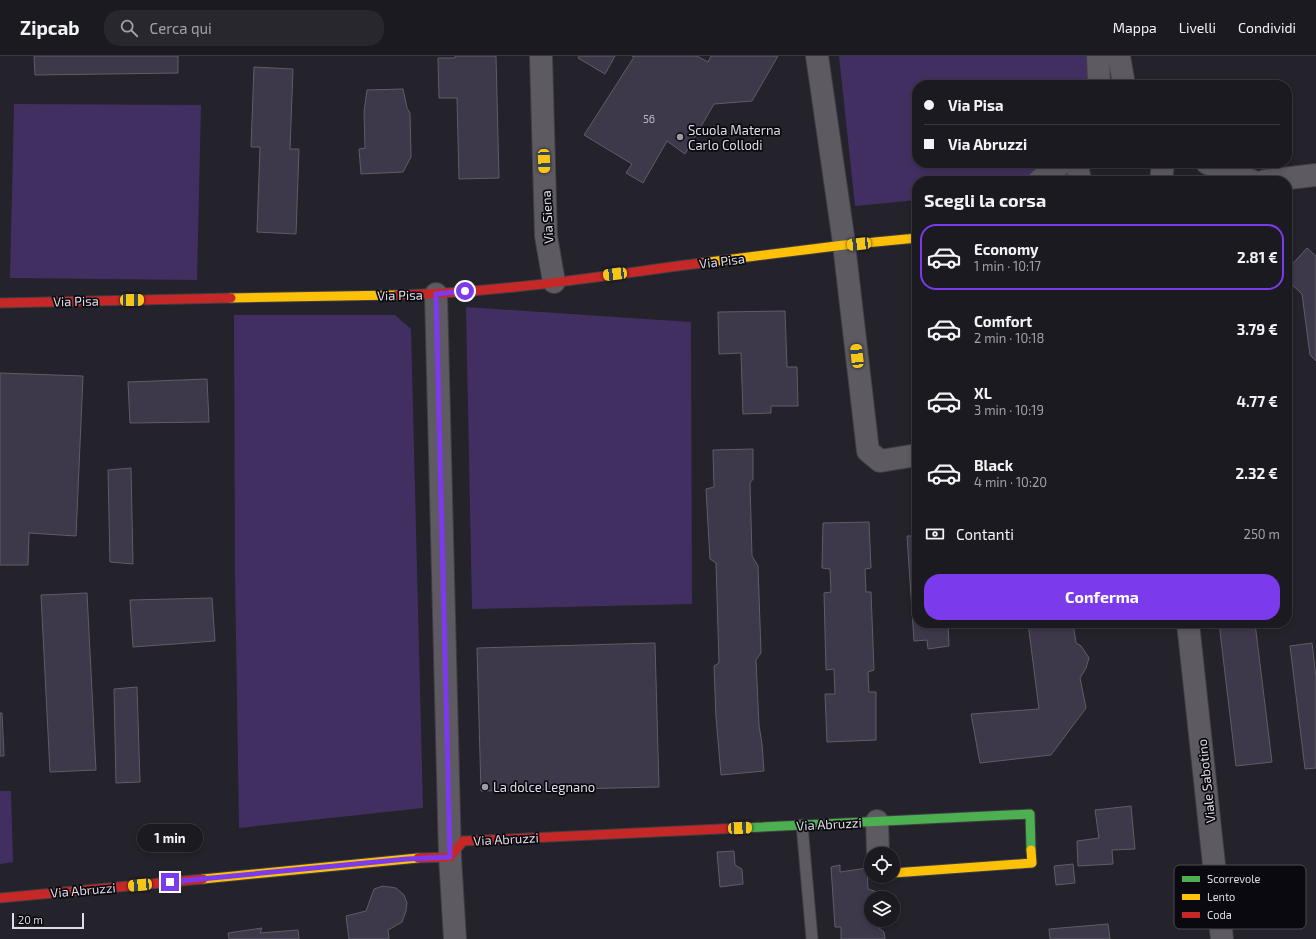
<!DOCTYPE html>
<html lang="it">
<head>
<meta charset="utf-8">
<style>
  body { margin:0; font-family:"Exo 2",sans-serif; background:#28272d; color:#f1f3f6; height:100vh; display:flex; flex-direction:column; font-size:15px; white-space:nowrap }
  * { box-sizing:border-box; margin:0 }
  p { font-size:13px; color:#a0a1a5 }
  .icon { flex:none; width:22px; height:22px; fill:none; stroke:currentColor; stroke-width:2; stroke-linecap:round; stroke-linejoin:round }
  .map { position:relative; flex:1; overflow:hidden }
  .details { position:absolute; left:912px; top:120px; width:380px; height:452px; display:flex; flex-direction:column; background:#1b1a20; border-radius:16px; box-shadow:0 2px 6px #0003,0 0 0 1px #39383e }
  .details>* { flex:none }
  .hud { position:absolute; left:912px; top:24px; width:380px; height:88px; border-radius:16px; box-shadow:0 2px 6px #0003,0 0 0 1px #39383e; display:grid; align-content:center; height:88px; padding:0 12px; background:#1b1a20 }
  .fabs { position:absolute; left:864px; top:791px; display:grid; gap:8px }
  .fabs a { display:grid; place-items:center; width:36px; height:36px; border-radius:50%; background:#1b1a20; box-shadow:0 2px 6px #0003,0 0 0 1px #39383e; font-size:20px }
  .scale { position:absolute; left:12px; bottom:10px; width:72px; box-sizing:border-box; padding-left:4px; border:2px solid #dfdce7; border-top:0; font-size:11px; line-height:14px; white-space:nowrap; color:#dfdce7; -webkit-text-stroke:3px #0b0910; paint-order:stroke }
  .end { position:absolute; width:18px; height:18px; margin:-9px; border:5px solid #7c3aed; background:#fff; box-shadow:0 0 0 2px #fff }
  .from { border-radius:50% }
  .bubble { position:absolute; height:28px; border-radius:14px; background:#1b1a20; box-shadow:0 2px 6px #0003,0 0 0 1px #39383e; font-size:13px; font-weight:700; line-height:28px; text-align:center }
  .car { position:absolute; width:12px; height:24px; margin:-12px -6px; border-radius:5px; box-shadow:0 0 3px 1px #0007; background:linear-gradient(#f5c518 24%,#345 0 40%,#f5c518 0 76%,#345 0 86%,#f5c518 0) }
  .hud b { display:flex; align-items:center; gap:14px; height:38px; font-size:15px }
  .hud b+b { border-top:1px solid #39383e }
  .hud i { width:10px; height:10px; background:#f1f3f6 }
  ul { padding:0; list-style:none }
  li { display:flex; align-items:center; gap:12px; height:66px; margin:0 8px 6px; padding:0 4px; border:2px solid transparent; border-radius:16px }
  li div { flex:1 }
  li b { display:block; font-size:15px }
  li em { font-style:normal; font-weight:700 }
  li.on { border-color:#7c3aed }
  li>.icon { width:36px; height:36px; stroke-width:1.5 }
  h2 { padding:0 12px; font-size:18px; line-height:48px }
  .pay { display:flex; align-items:center; gap:10px; height:44px; padding:0 12px; font-size:15px }
  .pay p { margin-inline-start:auto }
  .cta { display:flex; gap:8px; margin-top:auto; padding:8px 12px }
  .cta a { flex:1; height:46px; border-radius:16px; background:#7c3aed; color:#fff; font-size:16px; font-weight:700; line-height:46px; text-align:center }
  header { display:flex; align-items:center; gap:24px; box-sizing:border-box; height:56px; padding:0 20px; background:#1b1a20; border-bottom:1px solid #39383e }
  header strong { font-size:19px }
  nav { display:flex; gap:22px; margin-inline-start:auto; font-size:14px }
  .search { width:280px; height:36px; background:#28272d; display:flex; align-items:center; gap:10px; box-sizing:border-box; padding:0 14px; border-radius:16px; color:#a0a1a5; font-size:15px }
  .map>svg:first-child { display:block }
  .green { fill:#412f61 }
  .building { fill:#3e384b; stroke:#5f5d65 }
  .lines { fill:none; stroke-linecap:round; stroke-linejoin:round }
  .lane-casing { stroke:#403e45; stroke-width:13 }
  .street-casing { stroke:#403e45; stroke-width:24 }
  .fast-casing { stroke:#403e45; stroke-width:11 }
  .slow-casing { stroke:#403e45; stroke-width:11 }
  .jam-casing { stroke:#403e45; stroke-width:11 }
  .lane { stroke:#5d5b61; stroke-width:11 }
  .street { stroke:#5d5b61; stroke-width:22 }
  .fast { stroke:#4caf50; stroke-width:9 }
  .slow { stroke:#ffc107; stroke-width:9 }
  .jam { stroke:#c62828; stroke-width:9 }
  .route { stroke:#7c3aed; stroke-width:5 }
  .poi-dot { fill:#9e9ba5; stroke:#0b0910; stroke-width:1.5 }
  .labels { text-anchor:middle; stroke-width:3.5; stroke-linejoin:round; paint-order:stroke }
  .number-label { font-size:11px; fill:#b7b3c0 }
  .poi-label { font-size:13px; fill:#dfdce7; stroke:#0b0910; text-anchor:start }
  .street-label { font-size:13px; fill:#dfdce7; stroke:#0b0910 }
  .key { fill:#0b0910; stroke:#4b4850; stroke-width:1 }
  .key-label { font-size:11px; fill:#dfdce7 }
</style>
</head>
<body>
<header>
<strong>Zipcab</strong>
<div class="search"><svg class="icon" aria-label="search" viewBox="0 0 24 24"><circle cx="10" cy="10" r="6"/><path d="M15 15l6 6"/></svg>Cerca qui</div>
<nav><a>Mappa</a><a>Livelli</a><a>Condividi</a></nav>
</header>
<div class="map">
<svg width="1316" height="883" viewBox="0 0 1316 883">
  <rect width="100%" height="100%" fill="#24222a"/>
  <g class="green">
    <path d="M839,0H1099L1103,29H917V107H1095L1072,125H917V144L855,150Z"/>
    <path d="M14,48L201,49L197,224L10,222Z"/>
    <path d="M466,251L691,266L692,548L472,553Z"/>
    <path d="M234,259H395L411,273L423,752L239,772L235,519Z"/>
    <path d="M0,735H11L13,806L0,808Z"/>
  </g>
  <g class="building">
    <path d="M34,0H178V17L35,19Z"/>
    <path d="M455,0H496L499,122L459,123L457,42H439L438,2H455Z"/>
    <path d="M579,0H615L605,18L578,2Z"/>
    <path d="M632,0H697L708,6L711,0H778L752,45L714,48L685,98L667,85L643,127L626,117L632,108L584,79L634,1Z"/>
    <path d="M254,11L293,13L290,93H299L296,178L257,176L260,91H251Z"/>
    <path d="M403,33L407,52L410,57L411,101L403,116L361,118L359,93L365,92L364,56L367,34Z"/>
    <path d="M1307,192L1316,200V305L1310,299L1302,238L1287,224V214Z"/>
    <path d="M785,255L787,311H797L798,350H771V357L743,358L741,297L719,298L718,256Z"/>
    <path d="M0,317L83,320L76,480L29,477L28,509H0Z"/>
    <path d="M207,323L209,366L130,367L128,326Z"/>
    <path d="M753,393V423L750,427L752,500L758,510L761,597L756,604L759,669L762,688L764,715L721,719L716,661L714,610L719,607L716,507L710,503L706,433L714,431L713,394Z"/>
    <path d="M131,412L133,508L110,506L108,414Z"/>
    <path d="M869,466L871,512L865,513L866,536H871L874,614L868,616L869,636H876V684L827,686L825,638H835L834,613L826,614L824,537L831,536L830,513L822,512L823,467Z"/>
    <path d="M907,480H917V567H948L949,590L928,593L927,584L914,585Z"/>
    <path d="M87,537L96,714L50,716L41,539Z"/>
    <path d="M212,542L215,585L133,591L130,544Z"/>
    <path d="M1028,567H1073L1076,587L1081,590L1089,602L1086,612L1080,622L1086,652L1051,699L980,707L971,658L1039,653Z"/>
    <path d="M1219,567H1255L1272,706L1236,710Z"/>
    <path d="M655,587L659,731L481,735L477,592Z"/>
    <path d="M1312,587L1316,621V712L1305,713L1290,590Z"/>
    <path d="M137,631L140,726L116,727L114,633Z"/>
    <path d="M0,657H2L4,700H0Z"/>
    <path d="M1131,750L1135,793L1112,794L1113,808L1078,810L1077,785L1099,782L1095,754Z"/>
    <path d="M734,795L735,809L742,813L743,828L720,831L717,796Z"/>
    <path d="M1073,808L1075,827L1056,829L1054,810Z"/>
    <path d="M840,809V816L867,812L868,833L877,836V842H871V864H878L879,872L884,876L885,883H841V871H835L831,811Z"/>
    <path d="M383,830L396,832L404,839L407,847L406,855L402,866L388,874L389,883H349L346,860L366,855L374,833Z"/>
    <path d="M1108,868L1110,883H1050L1049,873Z"/>
    <path d="M262,872L260,877L298,874L299,883H229L228,877Z"/>
  </g>
  <g class="lines">
    <defs>
      <path id="lane" d="M802,769L812,883"/>
      <g id="street">
        <path d="M541,0L546,180L554,226"/>
        <path d="M817,0L843,180L868,395L880,405L917,399"/>
        <path d="M1098,0L1099,29"/>
        <path d="M1119,0L1124,29"/>
        <path d="M1077,107L1080,125"/>
        <path d="M1207,107L1252,125"/>
        <path d="M1039,125L1062,107"/>
        <path d="M1161,125L1163,107"/>
        <path d="M1265,125L1316,119"/>
        <path d="M436,238L450,801L455,883"/>
        <path d="M1188,567L1222,883"/>
        <path d="M877,765L878,798"/>
      </g>
      <path id="fast" d="M741,772L1030,758L1031,794"/>
      <g id="slow">
        <path d="M701,207L844,189L917,182"/>
        <path d="M231,242L397,239"/>
        <path d="M893,817L1032,807L1031,794"/>
        <path d="M203,823L418,802"/>
      </g>
      <g id="jam">
        <path d="M397,239C499,237 601,220 701,207"/>
        <path d="M0,247L231,242"/>
        <path d="M418,802L450,801L463,785L741,772"/>
        <path d="M0,842L203,823"/>
      </g>
    </defs>
    <use href="#lane" class="lane-casing"/>
    <use href="#street" class="street-casing"/>
    <use href="#fast" class="fast-casing"/>
    <use href="#slow" class="slow-casing"/>
    <use href="#jam" class="jam-casing"/>
    <use href="#lane" class="lane"/>
    <use href="#street" class="street"/>
    <use href="#fast" class="fast"/>
    <use href="#slow" class="slow"/>
    <use href="#jam" class="jam"/>
  </g>
  <g class="lines">
    <path class="route" d="M170,826L407,803L450,801L436,238L465,235"/>
  </g>
  <g class="poi-dot">
    <circle cx="680" cy="81" r="4"/>
    <circle cx="485" cy="731" r="4"/>
  </g>
  <g class="labels">
    <g class="number-label">
      <text x="649" y="67">56</text>
    </g>
    <g class="poi-label">
      <text x="688" y="79">Scuola Materna<tspan x="688" dy="15">Carlo Collodi</tspan></text>
      <text x="493" y="736">La dolce Legnano</text>
    </g>
    <g class="street-label">
      <text transform="translate(547 161) rotate(-93)" y="5">Via Siena</text>
      <text transform="translate(722 205) rotate(-7)" y="5">Via Pisa</text>
      <text transform="translate(400 239) rotate(-1)" y="5">Via Pisa</text>
      <text transform="translate(76 245) rotate(-1)" y="5">Via Pisa</text>
      <text transform="translate(1206 725) rotate(-96)" y="5">Viale Sabotino</text>
      <text transform="translate(829 768) rotate(-3)" y="5">Via Abruzzi</text>
      <text transform="translate(506 783) rotate(-3)" y="5">Via Abruzzi</text>
      <text transform="translate(83 834) rotate(-5)" y="5">Via Abruzzi</text>
    </g>
  </g>
  <rect x="1174" y="809" width="132" height="64" rx="6" class="key"/>
  <rect x="1182" y="820" width="18" height="6" fill="#4caf50"/>
  <rect x="1182" y="838" width="18" height="6" fill="#ffc107"/>
  <rect x="1182" y="856" width="18" height="6" fill="#c62828"/>
  <g class="key-label">
    <text x="1207" y="827">Scorrevole</text>
    <text x="1207" y="845">Lento</text>
    <text x="1207" y="863">Coda</text>
  </g>
</svg>
<div class="fabs">
<a><svg class="icon" aria-label="locate" viewBox="0 0 24 24"><circle cx="12" cy="12" r="6"/><path d="M12 2v4M12 18v4M2 12h4M18 12h4"/></svg></a>
<a><svg class="icon" aria-label="layers" viewBox="0 0 24 24"><path d="M12 4l9 5-9 5-9-5zM3 14l9 5 9-5"/></svg></a>
</div>
<div class="scale">20 m</div>
<i class="end from" style="left:465px;top:235px"></i>
<i class="end" style="left:170px;top:826px"></i>
<div class="bubble" style="left:137px;top:768px;width:66px">1 min</div>
<i class="car" style="left:544px;top:105px;rotate:178deg"></i>
<i class="car" style="left:859px;top:188px;rotate:264deg"></i>
<i class="car" style="left:615px;top:218px;rotate:263deg"></i>
<i class="car" style="left:132px;top:244px;rotate:89deg"></i>
<i class="car" style="left:857px;top:300px;rotate:354deg"></i>
<i class="car" style="left:740px;top:772px;rotate:87deg"></i>
<i class="car" style="left:140px;top:829px;rotate:265deg"></i>
<div class="hud">
<b><i class="from"></i>Via Pisa</b>
<b><i></i>Via Abruzzi</b>
</div>
<section class="details">
<h2>Scegli la corsa</h2>
<ul>
<li class="on"><svg class="icon" aria-label="car" viewBox="0 0 24 24"><path d="M5 17H2v-5l4-1 3-4h7l3 4 3 1v5h-3M9 17h6M6 11h13"/><circle cx="7" cy="17" r="2"/><circle cx="17" cy="17" r="2"/></svg><div><b>Economy</b><p>1 min · 10:17</p></div><em>2.81 €</em></li>
<li><svg class="icon" aria-label="car" viewBox="0 0 24 24"><path d="M5 17H2v-5l4-1 3-4h7l3 4 3 1v5h-3M9 17h6M6 11h13"/><circle cx="7" cy="17" r="2"/><circle cx="17" cy="17" r="2"/></svg><div><b>Comfort</b><p>2 min · 10:18</p></div><em>3.79 €</em></li>
<li><svg class="icon" aria-label="car" viewBox="0 0 24 24"><path d="M5 17H2v-5l4-1 3-4h7l3 4 3 1v5h-3M9 17h6M6 11h13"/><circle cx="7" cy="17" r="2"/><circle cx="17" cy="17" r="2"/></svg><div><b>XL</b><p>3 min · 10:19</p></div><em>4.77 €</em></li>
<li><svg class="icon" aria-label="car" viewBox="0 0 24 24"><path d="M5 17H2v-5l4-1 3-4h7l3 4 3 1v5h-3M9 17h6M6 11h13"/><circle cx="7" cy="17" r="2"/><circle cx="17" cy="17" r="2"/></svg><div><b>Black</b><p>4 min · 10:20</p></div><em>2.32 €</em></li>
</ul>
<div class="pay"><svg class="icon" aria-label="cash" viewBox="0 0 24 24"><path d="M3 7h18v10H3z"/><circle cx="12" cy="12" r="2"/></svg>Contanti<p>250 m</p></div>
<div class="cta"><a>Conferma</a></div>
</section>
</div>
</body>
</html>
